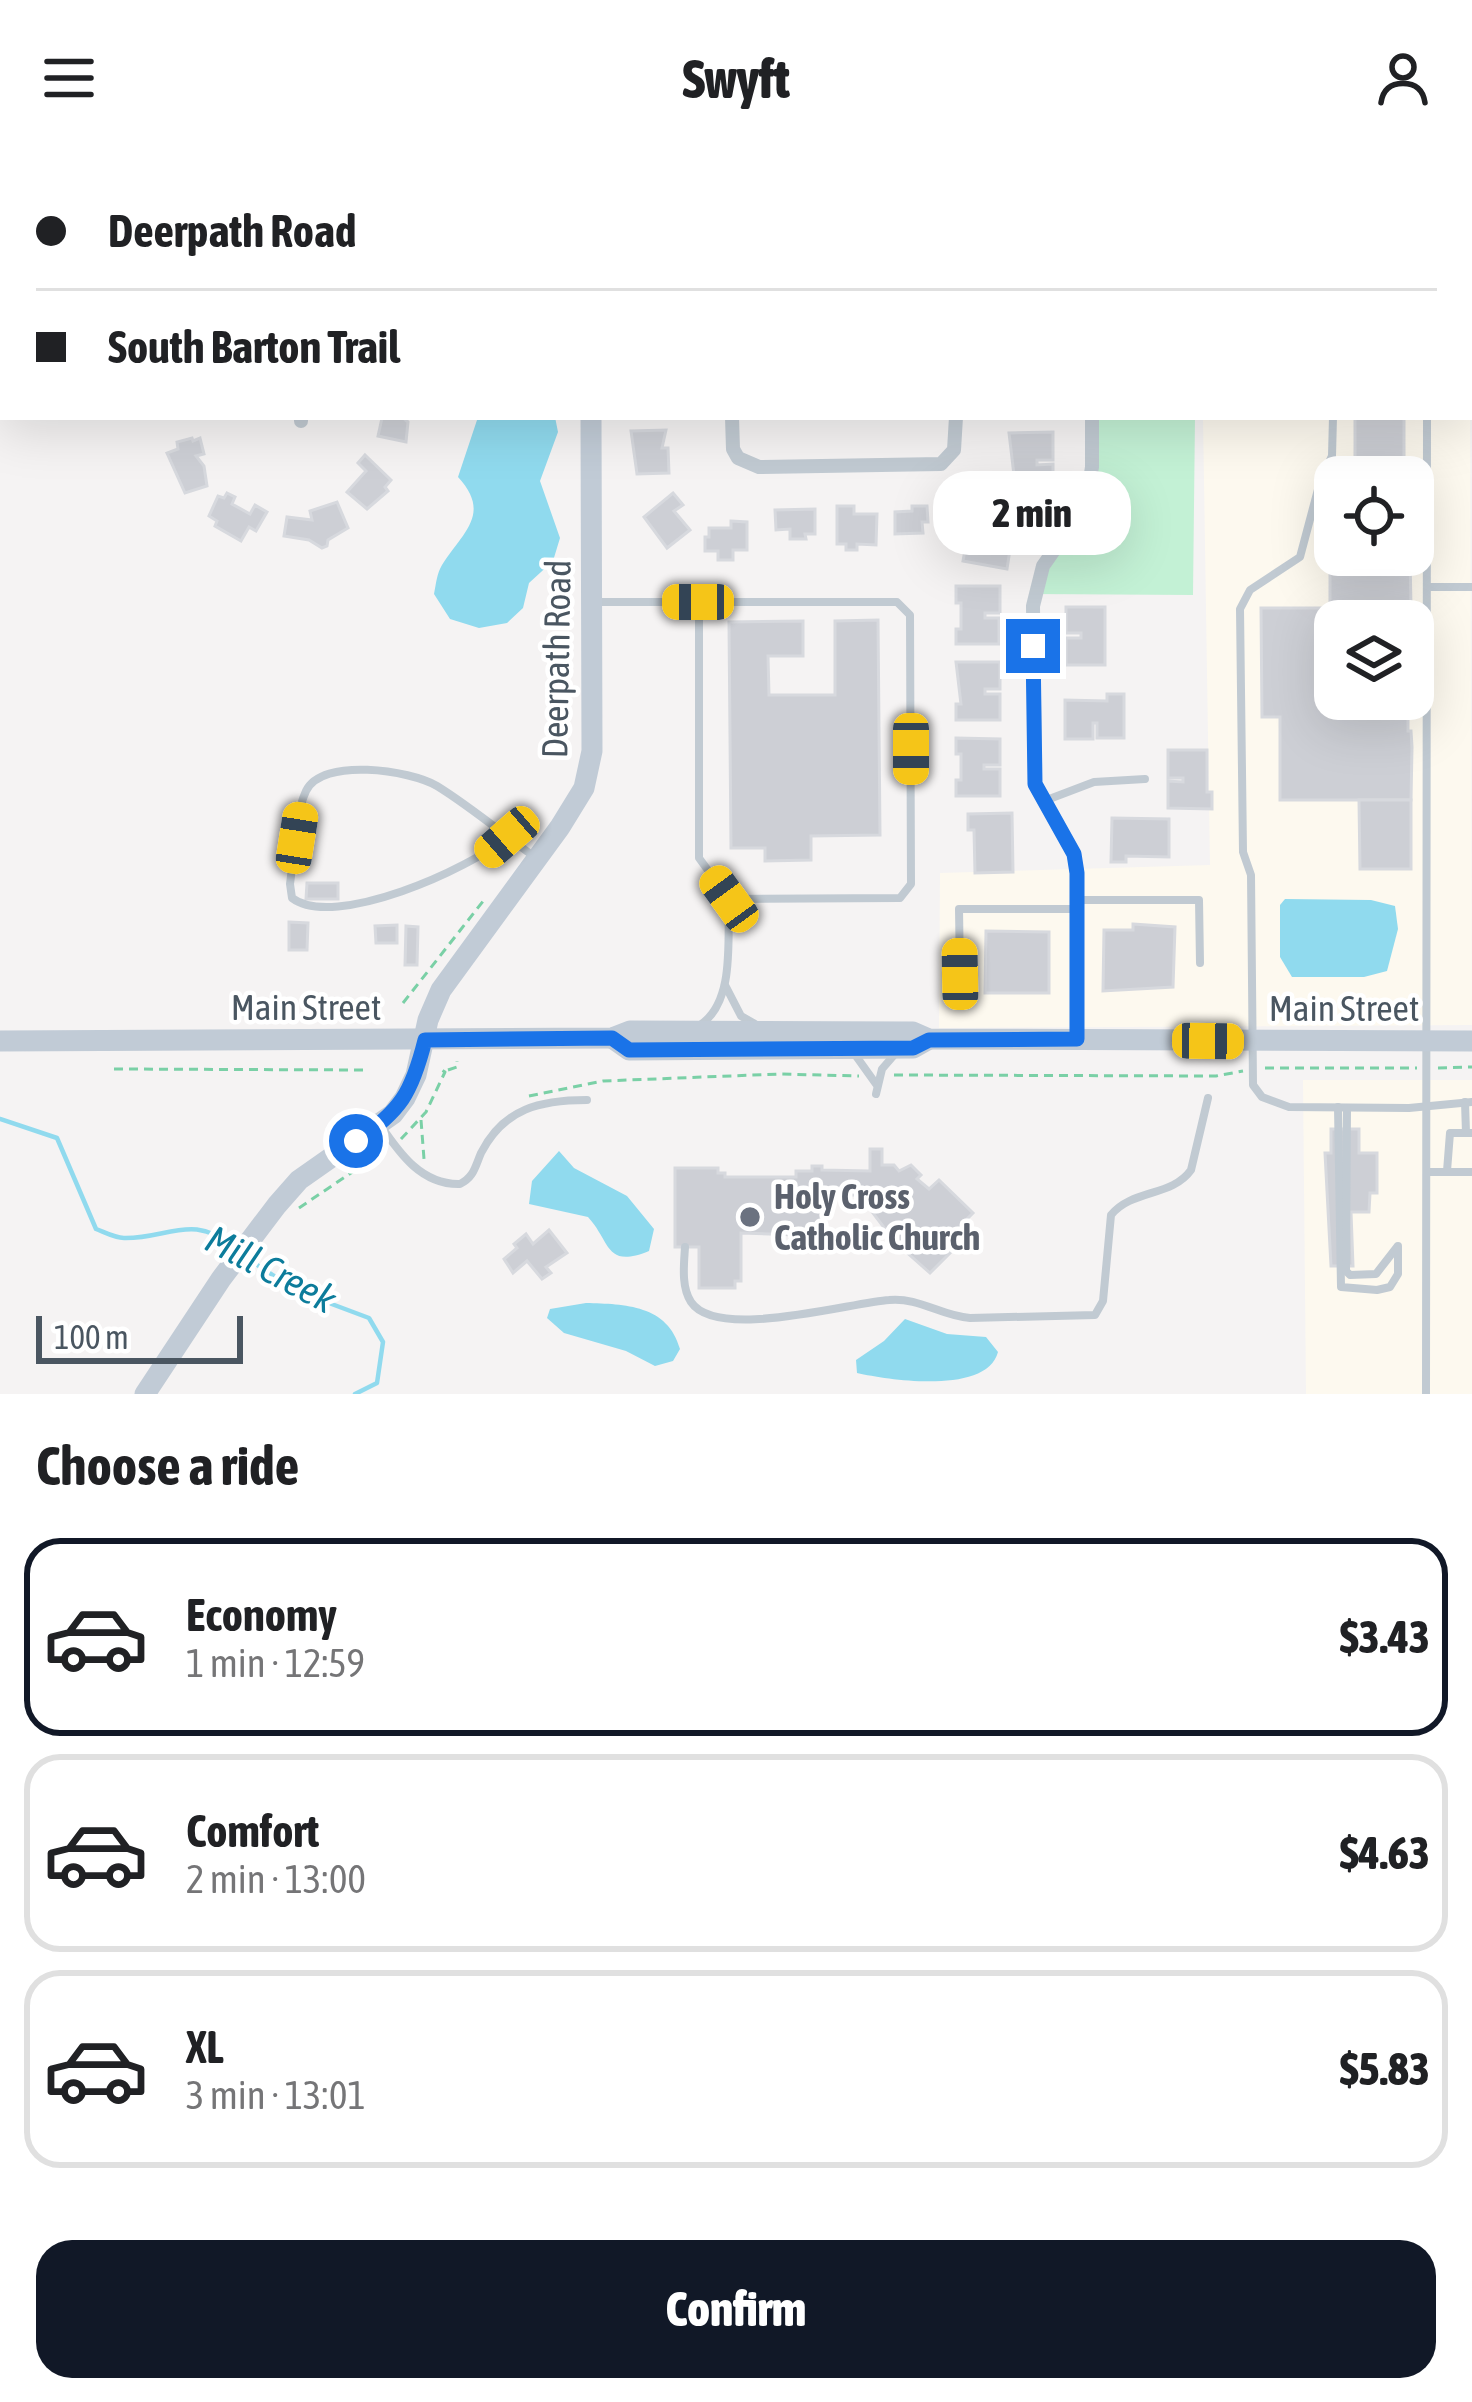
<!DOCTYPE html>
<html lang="en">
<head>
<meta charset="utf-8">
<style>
  body { margin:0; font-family:"Asap Condensed",sans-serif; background:#f6f6f6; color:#202124; height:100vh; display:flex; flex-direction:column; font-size:45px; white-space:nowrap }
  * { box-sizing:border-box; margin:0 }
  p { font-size:39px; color:#757577 }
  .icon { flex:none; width:66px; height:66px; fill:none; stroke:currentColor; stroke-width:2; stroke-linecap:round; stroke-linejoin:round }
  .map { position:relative; height:1238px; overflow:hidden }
  .side { display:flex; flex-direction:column; background:#fff; flex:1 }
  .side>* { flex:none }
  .banner { position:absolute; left:0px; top:0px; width:1473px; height:264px; box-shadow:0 12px 48px #0002; display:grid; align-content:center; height:264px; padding:0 36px; background:#fff }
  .buttons { position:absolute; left:1314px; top:300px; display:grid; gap:24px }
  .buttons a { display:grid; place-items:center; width:120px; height:120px; border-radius:24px; background:#fff; box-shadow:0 12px 48px #0002; font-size:60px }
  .scale { position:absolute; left:36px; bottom:30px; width:207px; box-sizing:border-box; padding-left:12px; border:6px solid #4a5661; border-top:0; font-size:33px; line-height:42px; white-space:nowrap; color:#4a5661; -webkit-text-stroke:9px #fff; paint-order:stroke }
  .end { position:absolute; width:54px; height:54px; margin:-27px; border:15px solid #1a73e8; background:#fff; box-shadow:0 0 0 6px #fff }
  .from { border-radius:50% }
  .bubble { position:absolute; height:84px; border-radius:36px; background:#fff; box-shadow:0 12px 48px #0002; font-size:39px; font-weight:800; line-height:84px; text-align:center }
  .car { position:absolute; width:36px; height:72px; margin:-36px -18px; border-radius:15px; box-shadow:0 0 9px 3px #0007; background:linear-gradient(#f5c518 24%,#345 0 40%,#f5c518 0 76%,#345 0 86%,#f5c518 0) }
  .banner b { display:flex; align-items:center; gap:42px; height:114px; font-size:45px }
  .banner b+b { border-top:3px solid #e0e0e0 }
  .banner i { width:30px; height:30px; background:#202124 }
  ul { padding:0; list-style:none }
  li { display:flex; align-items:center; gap:36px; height:198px; margin:0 24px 18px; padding:0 12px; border:6px solid #e0e0e0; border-radius:36px }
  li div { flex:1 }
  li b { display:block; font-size:45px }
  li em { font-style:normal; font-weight:800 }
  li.active { border-color:#111827 }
  li>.icon { width:108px; height:108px; stroke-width:1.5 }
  h2 { padding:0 36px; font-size:54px; line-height:144px }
  .action { display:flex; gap:24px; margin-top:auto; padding:24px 36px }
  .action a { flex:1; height:138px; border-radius:36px; background:#111827; color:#fff; font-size:48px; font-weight:800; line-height:138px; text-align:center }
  header { display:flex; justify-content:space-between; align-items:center; height:156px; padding:0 36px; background:#fff; font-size:54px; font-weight:800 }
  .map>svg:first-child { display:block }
  .commercial { fill:#fdf9ef; fill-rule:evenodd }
  .green { fill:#c3f1d5 }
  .water { fill:#90daee }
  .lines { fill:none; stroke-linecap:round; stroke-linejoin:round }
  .stream { stroke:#90daee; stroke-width:4.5 }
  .building { fill:#cdcfd5; stroke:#d7d9de; stroke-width:3 }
  .path { stroke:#7ad0a6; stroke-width:3; stroke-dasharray:9 6; stroke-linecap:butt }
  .lane { stroke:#c1cad2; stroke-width:8 }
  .street { stroke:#c1cad2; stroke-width:14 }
  .secondary { stroke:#c1cbd6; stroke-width:21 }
  .route { stroke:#1a73e8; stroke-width:15 }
  .worship-dot { fill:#6b7280; stroke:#fff; stroke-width:4.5 }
  .labels { text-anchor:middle; stroke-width:9; stroke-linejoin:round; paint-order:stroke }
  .street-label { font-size:36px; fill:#4a5661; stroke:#fff }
  .worship-label { font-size:36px; font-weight:bold; fill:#5b616d; stroke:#fff; text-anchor:start }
  .water-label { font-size:39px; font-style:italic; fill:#0c7c9b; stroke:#fff }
</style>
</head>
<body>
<header><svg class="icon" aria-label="menu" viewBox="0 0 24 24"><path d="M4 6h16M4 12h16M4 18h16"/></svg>Swyft<svg class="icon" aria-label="person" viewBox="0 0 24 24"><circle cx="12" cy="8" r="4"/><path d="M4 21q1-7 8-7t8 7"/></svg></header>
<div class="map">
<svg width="1472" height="1238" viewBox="0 0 1472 1238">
  <rect width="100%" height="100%" fill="#f5f3f3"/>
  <g class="commercial">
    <path d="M1470,223L1472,869L939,872L940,717L1210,709L1203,261H1470ZM1335,321H1413V399H1335ZM1335,465H1413V543H1335Z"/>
    <path d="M1303,924H1472V1238H1306Z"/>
  </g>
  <path class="green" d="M1092,261H1195L1193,439L1034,438L1079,363Z"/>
  <g class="water">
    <path d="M478,261H555L558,276L540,325L560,382L553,405L529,427L523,452L507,467L479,472L450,463L434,438C436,428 437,417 442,409C463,376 492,358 458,321Z"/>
    <path d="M1285,743L1371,744L1395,750L1398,773L1387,815L1364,821H1292L1280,801V749Z"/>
    <path d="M559,995L574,1012L627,1040L654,1073L649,1095C605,1113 611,1086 588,1061L529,1048L532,1025Z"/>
    <path d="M586,1147C625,1148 668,1149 680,1193L673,1205L655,1210L626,1195L564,1177L547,1162L550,1153Z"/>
    <path d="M905,1163L947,1178L986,1181L998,1196C987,1238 893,1225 857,1217L856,1204L884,1185Z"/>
  </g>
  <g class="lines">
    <g class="stream">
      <path d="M0,963L57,982L96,1073C104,1076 115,1082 124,1082C168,1083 193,1056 235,1092"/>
      <path d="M248,1103L297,1135L369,1162L383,1186L377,1227L355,1238"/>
    </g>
  </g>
  <g class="building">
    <path d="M378,261H402L408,266L406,286L378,280L382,262Z"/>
    <rect x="1355" y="261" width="49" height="60"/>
    <path d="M666,274L662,292H668L669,317L637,318L631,275Z"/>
    <path d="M1053,276V304H1037V309L1053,308V334L1009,335V319H1014L1009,277Z"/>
    <path d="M192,282L193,285L200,282L204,298L196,300L204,310L207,330L185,337L167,297L178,293L177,286Z"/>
    <path d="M365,299L391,324L385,331L388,335L367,353L347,336L366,315L358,307Z"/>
    <path d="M227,337L235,341L232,348L250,358L255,349L267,356L256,375L249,371L241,385L215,370L217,365L209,360L218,340L224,342Z"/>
    <path d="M673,337L683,349L674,355L690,374L667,392L644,361Z"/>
    <path d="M337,346L348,372L328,384L327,390L322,392L309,384L284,380L287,361L312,364L310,355Z"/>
    <path d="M975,348L1018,356L1013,384L998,381V384L1011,387L1007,413L963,405L966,388L972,389Z"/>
    <path d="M837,350H854V358H877L876,389L857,388V394H846V388H837Z"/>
    <path d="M912,350H927L928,366H922L923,377L895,378V356L912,355Z"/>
    <path d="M815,353V378H805L806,383H790V373L776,374L775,354Z"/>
    <path d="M731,365L747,366V394H733V404H718V395H705V381H709V372H731Z"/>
    <path d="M1330,390H1335V399H1410L1411,452H1330Z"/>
    <path d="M956,430H1000V457H985V462H999V488H956V473H961V447H956Z"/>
    <path d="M1066,451H1105V509H1066V482H1081V477H1066Z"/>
    <path d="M1261,452H1411V465H1335V543H1408V575H1411L1412,591L1411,644H1280V561H1262Z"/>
    <path d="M878,464L880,679L811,680V704L765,705V692H731L729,466L803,465V500H768L769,539H835V465Z"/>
    <path d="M956,506H1000V533H985V538H1000V564H956V548H961Z"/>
    <path d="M1107,538H1124V582H1097V567H1093V583H1065V544L1107,545Z"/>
    <path d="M956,582L1000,583V609H984V613H1000V640H956V624H961V598H956Z"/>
    <path d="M1168,594H1207V636H1212V653L1168,652V625L1183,626V622H1168Z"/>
    <path d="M1359,644H1411V713H1360Z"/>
    <path d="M1012,657L1013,716L975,717L974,674H968V658Z"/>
    <path d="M1112,662L1169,663V701L1126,700V706H1111Z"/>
    <path d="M307,727H338V743H306Z"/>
    <path d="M289,766L308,767L307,794H289Z"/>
    <path d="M1133,768L1175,771L1173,831L1103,835L1104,774H1133Z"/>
    <path d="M397,769V787H376L375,770Z"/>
    <path d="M406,770L418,771L417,809H405Z"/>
    <path d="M986,775L1049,776V837H985Z"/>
    <path d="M1331,973H1359V997H1377V1037H1370L1369,1056H1351L1353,1110H1331L1325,997H1331Z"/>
    <path d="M870,993H882V1009H894L899,1015L911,1009L921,1019L917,1023L929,1033L939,1024L973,1057L963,1067L972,1075L930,1117L895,1086L866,1048L870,1044L865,1039H806V1049H824V1080L741,1077V1125H735V1132H699V1091H675V1012H718V1017H725V1021H796V1015H812V1010H822V1014L870,1015Z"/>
    <path d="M549,1074L567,1097L546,1111L551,1117L542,1123L527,1105L513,1117L504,1103L517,1092L514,1088L526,1078L533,1088Z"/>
  </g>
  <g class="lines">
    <g class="path">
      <path d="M403,847L484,744"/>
      <path d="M1265,912H1417"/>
      <path d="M1438,912L1472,911"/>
      <path d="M114,913L368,914"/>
      <path d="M448,914L457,911V905"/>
      <path d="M894,919L1216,920L1243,915"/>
      <path d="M529,940L603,925L780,918L859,920"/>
      <path d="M421,964L424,1003"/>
      <path d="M401,983L426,956L445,916L440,913"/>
      <path d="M299,1052L385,994"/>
    </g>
    <g class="lane">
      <path d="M1304,0L1305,3"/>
      <path d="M1424,0V3"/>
      <path d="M1333,261L1332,300L1320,326L1300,401L1250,434L1240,453L1243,696L1251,719L1253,929L1262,941L1289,951L1409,952L1472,946"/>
      <path d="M1427,431H1472"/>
      <path d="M593,446H897L910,459L911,728L900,742L729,743C727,781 736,846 700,869"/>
      <path d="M699,446V702L729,743"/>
      <path d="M1044,645L1094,626L1145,623"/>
      <path d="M507,681C470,713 334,774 292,742L290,728C294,700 294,661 306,635C322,601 410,614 437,630C471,651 503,678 536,702"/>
      <path d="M1079,744H1199L1200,807"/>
      <path d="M960,818L959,753H1077"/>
      <path d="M725,829L741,860L755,868"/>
      <path d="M856,900L876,928"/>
      <path d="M876,938L882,913L895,898"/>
      <path d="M1465,946L1466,977"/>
      <path d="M1338,951L1341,1131L1377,1134L1390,1131L1398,1118V1090"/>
      <path d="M1347,952L1346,1115L1350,1119L1376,1118L1397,1091"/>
      <path d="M381,970C400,998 422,1029 460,1028C474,1021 475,1011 481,997C504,952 541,944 587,944"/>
      <path d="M1447,1015L1450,977H1472"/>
      <path d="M1427,1016H1472"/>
      <path d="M685,1091C684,1108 681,1131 691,1146C717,1185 848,1147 889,1144C919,1141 941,1160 970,1162L1095,1159L1103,1145L1111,1059C1132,1033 1172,1041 1191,1014L1208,942"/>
      <path d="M1426,1238L1427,261"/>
    </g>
    <g class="street">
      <path d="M326,0V3"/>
      <path d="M732,0V3"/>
      <path d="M955,0V3"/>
      <path d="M1091,3L1093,0"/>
      <path d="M0,21L3,24"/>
      <path d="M1470,203H1472"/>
      <path d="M732,261L733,293L738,302L759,311L941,308L954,294L956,261"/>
      <path d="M301,265V261"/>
      <path d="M1077,883V717L1074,698L1035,628L1033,450L1043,410L1086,348L1092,311V261"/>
    </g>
    <g class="secondary">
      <path d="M590,0V3"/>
      <path d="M612,882L629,894L913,892L929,883"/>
      <path d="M0,885L612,882L630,875L913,876L929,883L1472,885"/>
      <path d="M145,1238L221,1123L277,1049L299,1024L393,958L405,942L416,919L428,864L441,834L560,671L584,632L592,595L591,261"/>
    </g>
  </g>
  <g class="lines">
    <path class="route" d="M356,985C401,955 412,936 425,884L612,882L629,894L913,892L929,884L1077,883V717L1074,698L1035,628L1033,490"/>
  </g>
  <circle class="worship-dot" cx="750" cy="1061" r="12"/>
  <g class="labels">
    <g class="street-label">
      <text transform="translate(556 503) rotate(-89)" y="13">Deerpath Road</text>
      <text x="306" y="864">Main Street</text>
      <text x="1344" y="865">Main Street</text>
    </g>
    <g class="worship-label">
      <text x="774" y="1053">Holy Cross<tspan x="774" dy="41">Catholic Church</tspan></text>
    </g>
    <g class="water-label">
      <text transform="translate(271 1113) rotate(28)" y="14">Mill Creek</text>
    </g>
  </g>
</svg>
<div class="buttons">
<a><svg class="icon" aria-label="locate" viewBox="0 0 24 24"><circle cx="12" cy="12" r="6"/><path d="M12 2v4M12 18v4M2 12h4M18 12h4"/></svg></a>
<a><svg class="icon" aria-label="layers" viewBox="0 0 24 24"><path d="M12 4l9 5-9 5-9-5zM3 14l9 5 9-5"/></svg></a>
</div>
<div class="scale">100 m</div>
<i class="end from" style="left:356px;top:985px"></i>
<i class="end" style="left:1033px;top:490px"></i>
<div class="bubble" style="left:933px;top:315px;width:198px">2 min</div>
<i class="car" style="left:698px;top:446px;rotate:270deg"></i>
<i class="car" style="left:911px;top:593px;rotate:180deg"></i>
<i class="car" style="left:507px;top:681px;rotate:229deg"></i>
<i class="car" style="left:297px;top:682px;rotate:9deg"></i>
<i class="car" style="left:729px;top:743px;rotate:324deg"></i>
<i class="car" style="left:960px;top:818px;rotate:359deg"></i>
<i class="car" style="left:1208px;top:885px;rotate:91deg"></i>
<div class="banner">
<b><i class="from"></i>Deerpath Road</b>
<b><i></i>South Barton Trail</b>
</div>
</div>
<section class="side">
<h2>Choose a ride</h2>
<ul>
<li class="active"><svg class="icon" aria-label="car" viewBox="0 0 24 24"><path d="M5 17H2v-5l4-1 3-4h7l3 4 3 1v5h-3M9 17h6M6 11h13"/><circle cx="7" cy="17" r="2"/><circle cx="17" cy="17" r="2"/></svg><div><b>Economy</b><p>1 min · 12:59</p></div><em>$3.43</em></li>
<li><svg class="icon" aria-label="car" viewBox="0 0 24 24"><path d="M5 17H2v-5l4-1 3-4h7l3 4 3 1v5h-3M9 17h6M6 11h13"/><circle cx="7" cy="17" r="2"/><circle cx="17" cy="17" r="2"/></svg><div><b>Comfort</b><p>2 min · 13:00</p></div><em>$4.63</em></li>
<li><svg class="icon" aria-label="car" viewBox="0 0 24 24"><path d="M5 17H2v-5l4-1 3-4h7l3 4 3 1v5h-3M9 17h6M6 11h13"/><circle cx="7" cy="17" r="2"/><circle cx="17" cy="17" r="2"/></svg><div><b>XL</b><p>3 min · 13:01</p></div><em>$5.83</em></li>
</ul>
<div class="action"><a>Confirm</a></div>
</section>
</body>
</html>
